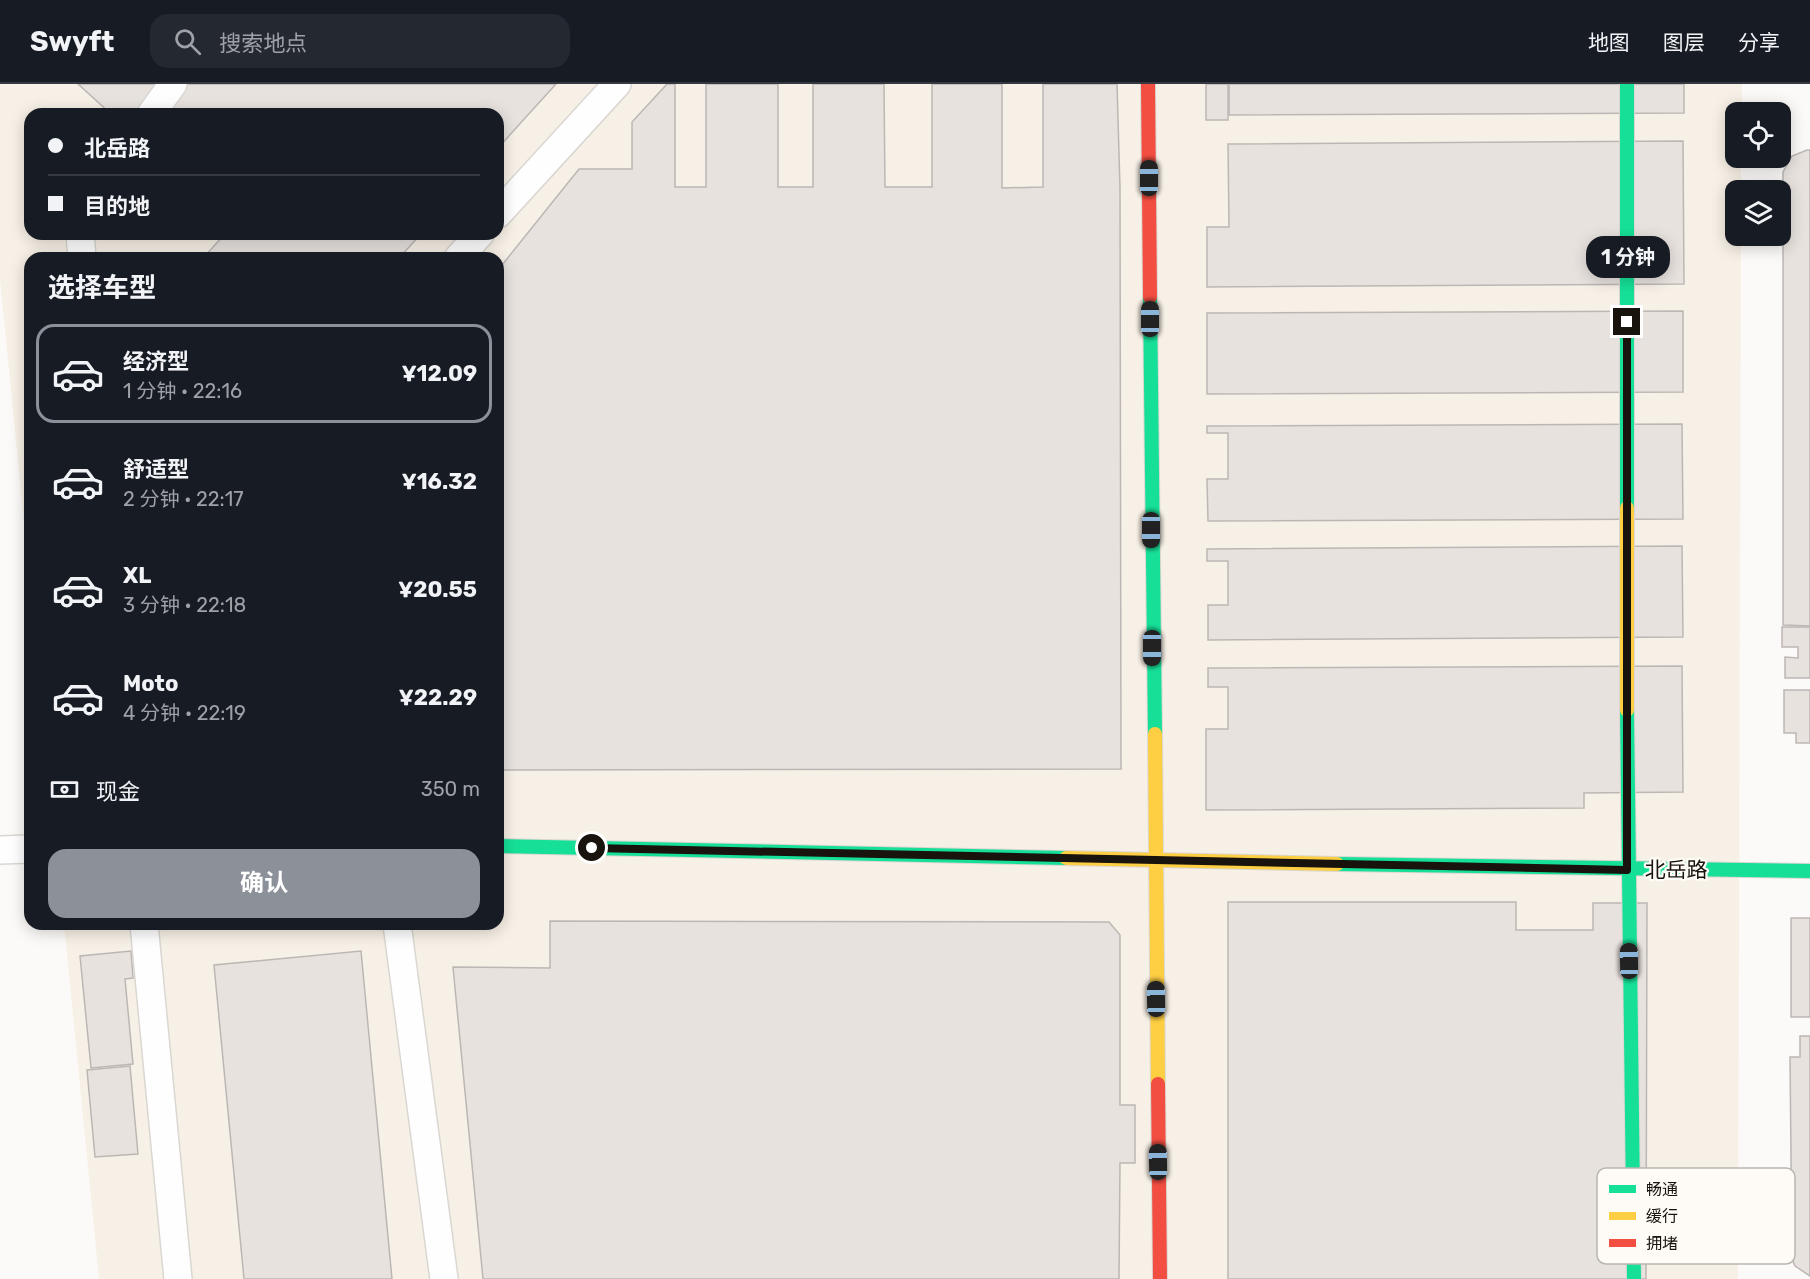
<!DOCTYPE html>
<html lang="zh">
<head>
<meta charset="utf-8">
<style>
  body { margin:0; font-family:Rubik,"Noto Sans SC",sans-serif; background:#242831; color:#f1f3f6; height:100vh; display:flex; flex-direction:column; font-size:22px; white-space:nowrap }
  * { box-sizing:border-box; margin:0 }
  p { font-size:20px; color:#9ea1a6 }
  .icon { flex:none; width:33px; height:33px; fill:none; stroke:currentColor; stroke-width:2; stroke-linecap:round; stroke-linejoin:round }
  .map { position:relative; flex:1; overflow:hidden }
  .panel { position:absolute; left:24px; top:168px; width:480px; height:678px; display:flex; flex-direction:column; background:#171b24; border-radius:18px; box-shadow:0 3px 15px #0003 }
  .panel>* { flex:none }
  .hud { position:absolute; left:24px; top:24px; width:480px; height:132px; border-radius:18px; box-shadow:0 3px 15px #0003; display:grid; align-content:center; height:132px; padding:0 24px; background:#171b24 }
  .controls { position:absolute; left:1725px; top:18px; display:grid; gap:12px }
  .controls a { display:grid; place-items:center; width:66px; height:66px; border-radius:12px; background:#171b24; box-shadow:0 3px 15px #0003; font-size:30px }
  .end { position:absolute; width:27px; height:27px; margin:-14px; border:8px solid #18130c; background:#fff; box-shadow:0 0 0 3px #fff }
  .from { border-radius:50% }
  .bubble { position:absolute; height:42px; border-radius:18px; background:#171b24; box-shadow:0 3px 15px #0003; font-size:20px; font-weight:700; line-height:42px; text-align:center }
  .car { position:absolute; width:18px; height:36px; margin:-18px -9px; border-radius:8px; box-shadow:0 0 4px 2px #0007; background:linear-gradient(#222 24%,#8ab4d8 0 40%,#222 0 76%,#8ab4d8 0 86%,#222 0) }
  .hud b { display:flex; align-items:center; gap:21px; height:57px; font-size:22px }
  .hud b+b { border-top:2px solid #363941 }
  .hud i { width:15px; height:15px; background:#f1f3f6 }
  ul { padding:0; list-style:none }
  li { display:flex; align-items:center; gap:18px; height:99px; margin:0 12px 9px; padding:0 12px; border:3px solid transparent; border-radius:18px }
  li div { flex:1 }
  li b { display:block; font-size:22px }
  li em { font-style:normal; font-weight:700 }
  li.current { border-color:#8c9099 }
  li>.icon { width:54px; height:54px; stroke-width:1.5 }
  h2 { padding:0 24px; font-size:27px; line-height:72px }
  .pay { display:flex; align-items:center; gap:15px; height:66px; padding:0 24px; font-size:22px }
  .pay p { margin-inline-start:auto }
  .primary-button { display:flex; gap:12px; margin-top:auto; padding:12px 24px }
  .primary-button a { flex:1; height:69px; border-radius:18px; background:#8c9099; color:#fff; font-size:24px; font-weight:700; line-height:69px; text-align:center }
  header { display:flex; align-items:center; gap:36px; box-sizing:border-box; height:84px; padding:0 30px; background:#171b24; border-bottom:2px solid #363941 }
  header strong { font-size:28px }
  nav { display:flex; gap:33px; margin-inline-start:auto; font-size:21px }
  .search { width:420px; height:54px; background:#242831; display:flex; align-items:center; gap:15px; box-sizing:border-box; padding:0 21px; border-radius:18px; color:#9ea1a6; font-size:22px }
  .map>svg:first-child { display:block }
  .built { fill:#f7f0e6; fill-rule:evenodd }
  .building { fill:#e7e2de; stroke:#bcb7b4; stroke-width:1.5 }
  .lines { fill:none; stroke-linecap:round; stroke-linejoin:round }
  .street-casing { stroke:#dad7d2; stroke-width:30 }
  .fast-casing { stroke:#dad7d2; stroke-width:16 }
  .slow-casing { stroke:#dad7d2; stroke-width:16 }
  .jam-casing { stroke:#dad7d2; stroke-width:16 }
  .street { stroke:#fffefe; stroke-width:27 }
  .fast { stroke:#16e098; stroke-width:14 }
  .slow { stroke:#ffcf43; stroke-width:14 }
  .jam { stroke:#f24e42; stroke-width:14 }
  .route { stroke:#18130c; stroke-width:8 }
  .labels { text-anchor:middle; stroke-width:4.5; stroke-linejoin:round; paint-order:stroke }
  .street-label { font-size:21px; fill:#18130c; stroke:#fefbf6 }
  .key { fill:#fefbf6; stroke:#b9b5b0; stroke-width:1.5 }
  .key-label { font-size:16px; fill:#18130c }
</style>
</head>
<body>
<header>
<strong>Swyft</strong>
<div class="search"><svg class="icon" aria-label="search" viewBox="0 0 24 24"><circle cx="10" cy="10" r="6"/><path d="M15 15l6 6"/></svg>搜索地点</div>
<nav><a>地图</a><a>图层</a><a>分享</a></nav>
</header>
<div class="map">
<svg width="1810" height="1195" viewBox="0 0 1810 1195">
  <rect width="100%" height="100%" fill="#fcfaf8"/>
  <path class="built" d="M0,0H1742V28H1736V74H1741V106H1736V152H1741L1738,1195H99L64,840H498V174H30V499L0,196ZM30,30H498V150H30Z"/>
  <g class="building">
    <path d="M78,0H556L498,64V30H111Z"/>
    <path d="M667,0H675V103H706V0H778V103H813V0H884L885,103H932V0H1002V104L1043,103V0H1117L1120,104L1121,685L498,686V186L579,85H632V38Z"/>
    <rect x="1206" y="0" width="22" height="36"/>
    <path d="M1229,0H1684V29L1229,31Z"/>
    <path d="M1683,57L1684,200L1207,203V143H1229L1228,60Z"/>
    <path d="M1807,66H1810V542L1783,541V88L1792,72Z"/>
    <path d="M225,150H421L399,174H203Z"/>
    <path d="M1683,227V308L1207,310V229Z"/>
    <path d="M1682,340L1683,435L1208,437L1207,395H1228V349H1207V342Z"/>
    <path d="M1682,462L1683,553L1208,556V521H1228V477H1207V465Z"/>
    <path d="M1782,543H1810V594H1785V573L1798,574V563H1782Z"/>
    <path d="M1682,582L1683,708L1584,709V724L1206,726V645H1228V603H1208V584Z"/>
    <path d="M1784,606H1810V659H1796V649H1784Z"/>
    <path d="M1228,818H1516V846H1593V819H1647L1646,1195H1228Z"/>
    <rect x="1791" y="834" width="19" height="99"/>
    <path d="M550,837L1109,838L1120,851V1021H1135V1079H1120L1119,1195H483L453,883L550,884Z"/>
    <path d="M131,867L133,894L125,895L133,980L91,984L80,872Z"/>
    <path d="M361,867L392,1195H244L214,881Z"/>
    <path d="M1800,952H1810V1192L1795,1182L1792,1175L1790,973H1800Z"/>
    <path d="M130,982L138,1070L95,1073L87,986Z"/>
  </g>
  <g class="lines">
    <defs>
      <g id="street">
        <path d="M151,30L173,0"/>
        <path d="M498,130L617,0"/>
        <path d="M80,150L82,174"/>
        <path d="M458,174L480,150"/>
        <path d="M0,766L30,765"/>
        <path d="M144,840L178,1195"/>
        <path d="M397,840L444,1195"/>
      </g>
      <g id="fast">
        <path d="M1627,0V424"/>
        <path d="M1150,213L1155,650"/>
        <path d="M1627,626L1634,1195"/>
        <path d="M498,762L1066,774"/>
        <path d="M1337,780L1810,787"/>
      </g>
      <g id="slow">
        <path d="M1627,424V626"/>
        <path d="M1155,650L1158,1000"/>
        <path d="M1066,774L1337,780"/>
      </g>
      <g id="jam">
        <path d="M1148,0L1150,213"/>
        <path d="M1158,1000L1160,1195"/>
      </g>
    </defs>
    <use href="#street" class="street-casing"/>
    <use href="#fast" class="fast-casing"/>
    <use href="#slow" class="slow-casing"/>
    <use href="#jam" class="jam-casing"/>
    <use href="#street" class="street"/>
    <use href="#fast" class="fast"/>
    <use href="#slow" class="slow"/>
    <use href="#jam" class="jam"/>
  </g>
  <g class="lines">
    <path class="route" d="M592,764L1627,786V238"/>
  </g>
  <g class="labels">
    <g class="street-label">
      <text x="1676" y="793">北岳路</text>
    </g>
  </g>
  <rect x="1597" y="1084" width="198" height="96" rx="9" class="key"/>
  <rect x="1609" y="1101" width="27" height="8" fill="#16e098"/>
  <rect x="1609" y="1128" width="27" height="8" fill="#ffcf43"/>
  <rect x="1609" y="1155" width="27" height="8" fill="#f24e42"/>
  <g class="key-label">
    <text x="1646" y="1111">畅通</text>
    <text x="1646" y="1138">缓行</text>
    <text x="1646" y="1165">拥堵</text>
  </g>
</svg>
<div class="controls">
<a><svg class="icon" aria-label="locate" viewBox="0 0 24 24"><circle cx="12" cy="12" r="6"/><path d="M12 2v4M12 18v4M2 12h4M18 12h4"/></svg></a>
<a><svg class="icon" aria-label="layers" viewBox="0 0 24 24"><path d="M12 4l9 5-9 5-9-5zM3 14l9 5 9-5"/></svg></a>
</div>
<i class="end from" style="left:592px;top:764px"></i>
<i class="end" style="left:1627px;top:238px"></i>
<div class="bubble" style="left:1586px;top:152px;width:84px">1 分钟</div>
<i class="car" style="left:1149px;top:94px;rotate:0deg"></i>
<i class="car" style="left:1150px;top:235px;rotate:0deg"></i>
<i class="car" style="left:1151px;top:446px;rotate:180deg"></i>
<i class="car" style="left:1152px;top:564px;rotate:180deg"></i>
<i class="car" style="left:1629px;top:877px;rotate:359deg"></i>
<i class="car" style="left:1156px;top:915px;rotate:359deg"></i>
<i class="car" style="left:1158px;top:1078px;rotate:359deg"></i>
<div class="hud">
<b><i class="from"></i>北岳路</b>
<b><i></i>目的地</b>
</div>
<section class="panel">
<h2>选择车型</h2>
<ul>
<li class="current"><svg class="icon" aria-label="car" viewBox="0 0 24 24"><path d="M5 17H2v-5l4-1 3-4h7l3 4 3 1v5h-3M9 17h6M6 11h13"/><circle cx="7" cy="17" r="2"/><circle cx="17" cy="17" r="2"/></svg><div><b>经济型</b><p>1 分钟 · 22:16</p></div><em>¥12.09</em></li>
<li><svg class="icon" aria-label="car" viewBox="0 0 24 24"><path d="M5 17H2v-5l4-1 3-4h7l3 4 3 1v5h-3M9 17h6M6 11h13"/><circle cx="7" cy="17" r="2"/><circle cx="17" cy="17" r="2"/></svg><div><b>舒适型</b><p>2 分钟 · 22:17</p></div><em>¥16.32</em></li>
<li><svg class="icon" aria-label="car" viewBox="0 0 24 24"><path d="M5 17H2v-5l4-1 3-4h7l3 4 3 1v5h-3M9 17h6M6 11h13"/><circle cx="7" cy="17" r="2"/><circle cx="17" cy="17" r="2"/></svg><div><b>XL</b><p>3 分钟 · 22:18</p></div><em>¥20.55</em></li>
<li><svg class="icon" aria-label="car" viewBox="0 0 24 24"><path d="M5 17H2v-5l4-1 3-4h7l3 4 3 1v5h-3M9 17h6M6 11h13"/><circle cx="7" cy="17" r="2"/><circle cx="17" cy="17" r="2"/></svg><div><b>Moto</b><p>4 分钟 · 22:19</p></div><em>¥22.29</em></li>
</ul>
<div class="pay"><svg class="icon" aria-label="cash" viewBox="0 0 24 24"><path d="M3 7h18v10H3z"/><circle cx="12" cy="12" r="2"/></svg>现金<p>350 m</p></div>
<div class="primary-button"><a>确认</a></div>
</section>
</div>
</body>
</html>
